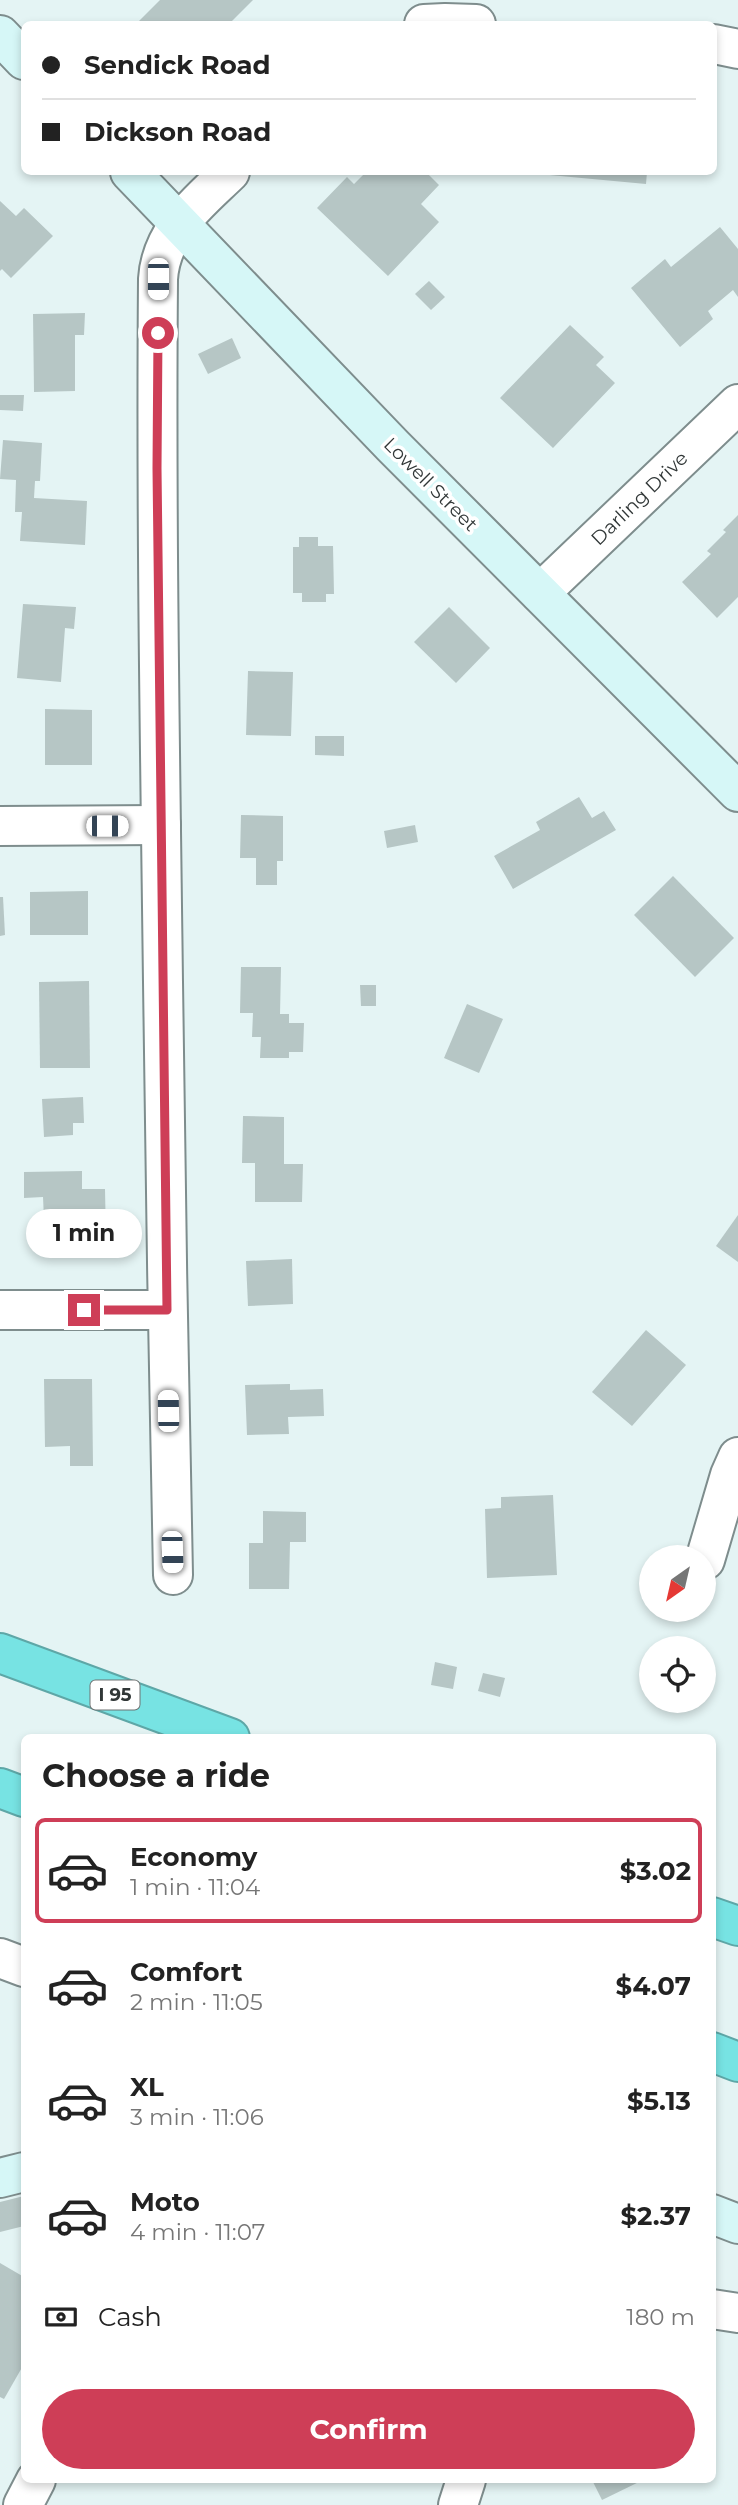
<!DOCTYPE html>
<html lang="en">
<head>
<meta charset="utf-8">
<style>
  body { margin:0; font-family:Montserrat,sans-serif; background:#f2f2f2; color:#222; height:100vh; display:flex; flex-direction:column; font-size:26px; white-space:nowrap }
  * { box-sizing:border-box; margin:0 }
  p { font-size:23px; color:#767676 }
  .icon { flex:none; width:38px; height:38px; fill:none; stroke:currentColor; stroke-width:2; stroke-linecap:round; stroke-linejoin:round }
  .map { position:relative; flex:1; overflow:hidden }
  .drawer { position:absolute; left:21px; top:1734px; width:695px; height:749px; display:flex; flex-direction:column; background:#fff; border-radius:10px; box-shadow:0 4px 10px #0003 }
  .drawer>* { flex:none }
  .banner { position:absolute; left:21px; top:21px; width:696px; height:154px; border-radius:10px; box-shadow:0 4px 10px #0003; display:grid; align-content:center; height:154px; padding:0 21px; background:#fff }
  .needle { width:46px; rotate:214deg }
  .fabs { position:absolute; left:639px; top:1545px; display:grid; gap:14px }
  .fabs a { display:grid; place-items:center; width:77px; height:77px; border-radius:50%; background:#fff; box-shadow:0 4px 10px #0003; font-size:35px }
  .end { position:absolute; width:32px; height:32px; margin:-16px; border:9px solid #ce3e57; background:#fff; box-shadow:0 0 0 4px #fff }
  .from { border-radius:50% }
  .bubble { position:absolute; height:49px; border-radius:24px; background:#fff; box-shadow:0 4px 10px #0003; font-size:23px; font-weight:700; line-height:49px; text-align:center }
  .car { position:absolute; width:21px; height:42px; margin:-21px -10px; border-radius:9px; box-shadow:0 0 5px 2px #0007; background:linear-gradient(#fff 24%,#345 0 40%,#fff 0 76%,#345 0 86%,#fff 0) }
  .banner b { display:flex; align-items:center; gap:24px; height:66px; font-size:26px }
  .banner b+b { border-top:2px solid #e0e0e0 }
  .banner i { width:18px; height:18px; background:#222 }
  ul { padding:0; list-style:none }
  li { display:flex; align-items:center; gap:21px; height:105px; margin:0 14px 10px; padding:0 7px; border:4px solid transparent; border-radius:10px }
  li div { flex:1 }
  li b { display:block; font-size:26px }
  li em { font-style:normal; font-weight:700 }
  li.on { border-color:#ce3e57 }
  li>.icon { width:63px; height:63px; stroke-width:1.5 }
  h2 { padding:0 21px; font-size:32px; line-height:84px }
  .pay { display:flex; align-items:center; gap:18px; height:77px; padding:0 21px; font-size:26px }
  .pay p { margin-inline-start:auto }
  .action { display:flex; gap:14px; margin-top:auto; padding:14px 21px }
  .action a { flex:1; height:80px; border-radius:42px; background:#ce3e57; color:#fff; font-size:28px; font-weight:700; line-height:80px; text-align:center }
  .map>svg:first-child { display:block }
  .building { fill:#b6c6c5 }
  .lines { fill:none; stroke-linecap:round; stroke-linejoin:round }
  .street-casing { stroke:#7e8d8d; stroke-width:42 }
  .secondary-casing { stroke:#7e8d8d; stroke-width:42 }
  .highway-casing { stroke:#5ea7a7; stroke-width:42 }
  .street { stroke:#fff; stroke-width:38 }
  .secondary { stroke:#d6f7f7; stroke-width:38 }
  .highway { stroke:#77e3e3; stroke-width:38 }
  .route { stroke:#ce3e57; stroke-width:9 }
  .labels { text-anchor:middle; stroke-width:7; stroke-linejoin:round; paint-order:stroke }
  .shield { fill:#fff; stroke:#6f7373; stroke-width:2 }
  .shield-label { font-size:18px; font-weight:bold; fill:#313737 }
  .street-label { font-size:19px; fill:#313737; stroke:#fff }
</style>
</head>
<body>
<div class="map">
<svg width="738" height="2505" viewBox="0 0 738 2505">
  <rect width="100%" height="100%" fill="#e4f4f4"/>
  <g class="building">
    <path d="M160,0H253L229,24H136Z"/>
    <path d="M366,172H426L439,185L421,204L439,222L388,276L317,208L347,177L354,184Z"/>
    <path d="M528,172H647L646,184L528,173Z"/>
    <path d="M0,201L16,216L24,208L53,236L11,278L2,269L0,271Z"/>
    <path d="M720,227L738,249V297L733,290L708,311L713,319L680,347L631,288L665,259L671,267Z"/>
    <path d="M429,281L445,297L431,310L415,294Z"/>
    <path d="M85,313L84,335H75V391L34,392L33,314Z"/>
    <path d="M570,325L604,357L596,365L615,383L553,448L500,398Z"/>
    <path d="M232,338L241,358L208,374L198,354Z"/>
    <path d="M0,395H24L23,411L0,410Z"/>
    <path d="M3,440L42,443L40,481H35L34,498L87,501L85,545L20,541L22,512H15L16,480L0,479Z"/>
    <path d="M738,515V597L717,618L682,582L711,554L707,551L726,532L723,530Z"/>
    <path d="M299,537H318V546H333L334,594H326V602H302V593H293V547H299Z"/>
    <path d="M23,604L76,607L74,629L65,628L61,682L17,678Z"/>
    <path d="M449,607L490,648L456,683L414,642Z"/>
    <path d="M248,671L293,672L291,736L246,735Z"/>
    <path d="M45,709L92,710V765H45Z"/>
    <path d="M315,736H344V756L315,755Z"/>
    <path d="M579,797L592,818L604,811L616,830L513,889L494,856L540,830L536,822Z"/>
    <path d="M241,815L283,816V861H277V885H256V858H240Z"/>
    <path d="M415,825L418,842L387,848L384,831Z"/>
    <path d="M673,876L734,938L695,977L634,915Z"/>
    <path d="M88,891V935H30V892Z"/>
    <path d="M0,897H3L5,935L0,936Z"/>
    <path d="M241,967H281L280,1014H289V1023H304L303,1052H289V1058H260L261,1037H252L253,1013H240Z"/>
    <path d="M89,981L90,1068H40L39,982Z"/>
    <path d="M360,985H376V1006H361Z"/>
    <path d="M467,1004L503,1019L479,1073L444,1058Z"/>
    <path d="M83,1097L84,1123H73V1135L44,1137L42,1099Z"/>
    <path d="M243,1116L284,1117V1164H303L302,1202H255V1163H242Z"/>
    <path d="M82,1171V1189H105L106,1239L45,1241L43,1197L24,1198V1172Z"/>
    <path d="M738,1215V1262L716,1246Z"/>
    <path d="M292,1259L293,1304L248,1306L246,1261Z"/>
    <path d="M646,1330L686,1365L632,1426L592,1392Z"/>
    <path d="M44,1379H92L93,1466H70V1446L45,1447Z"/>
    <path d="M290,1384V1390L323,1389L324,1416L288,1417L289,1434L247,1435L245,1385Z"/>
    <path d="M553,1495L557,1575L487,1578L485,1509L501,1508V1497Z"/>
    <path d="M263,1511L306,1512V1542H290L289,1589H249V1543H263Z"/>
    <path d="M435,1662L457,1667L453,1689L431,1685Z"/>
    <path d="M483,1673L505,1678L500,1697L478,1691Z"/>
    <path d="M24,2196V2226L0,2232V2202Z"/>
    <path d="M0,2263L24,2277V2364L4,2399L0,2397Z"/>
    <path d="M592,2480H643L602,2500Z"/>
  </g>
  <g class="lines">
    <defs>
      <g id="street">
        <path d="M424,24L445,23L476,24"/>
        <path d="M714,44L738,49"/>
        <path d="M540,593L738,404"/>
        <path d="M0,826L161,825"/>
        <path d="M0,1310H167"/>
        <path d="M705,1560L730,1475L738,1457"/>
        <path d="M173,1575C168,1377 166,1180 163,982C160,748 156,513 158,279C161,231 198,203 230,172"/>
        <path d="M0,1958L24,1967"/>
        <path d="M712,2309L738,2313"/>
        <path d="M23,2505L36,2480"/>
        <path d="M458,2505L466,2480"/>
      </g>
      <g id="secondary">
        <path d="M0,35L24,60"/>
        <path d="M130,172L393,446L738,792"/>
        <path d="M0,2178L24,2172"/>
        <path d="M712,2214L738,2224"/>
      </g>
      <g id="highway">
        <path d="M0,1653L230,1738"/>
        <path d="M0,1788L24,1797"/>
        <path d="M712,1917L738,1926"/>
        <path d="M712,2052L738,2062"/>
      </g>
    </defs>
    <use href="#street" class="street-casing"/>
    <use href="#secondary" class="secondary-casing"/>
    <use href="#highway" class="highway-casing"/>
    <use href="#street" class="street"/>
    <use href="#secondary" class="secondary"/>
    <use href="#highway" class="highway"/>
  </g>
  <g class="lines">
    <path class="route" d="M84,1310H167L157,468L158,333"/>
  </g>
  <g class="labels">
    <rect class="shield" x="90.5" y="1680.5" width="49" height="29" rx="5"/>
    <g class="shield-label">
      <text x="115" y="1701">I 95</text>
    </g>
    <g class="street-label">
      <text transform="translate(431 484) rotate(45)" y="7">Lowell Street</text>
      <text transform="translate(639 498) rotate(-44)" y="7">Darling Drive</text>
    </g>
  </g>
</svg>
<div class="fabs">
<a><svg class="needle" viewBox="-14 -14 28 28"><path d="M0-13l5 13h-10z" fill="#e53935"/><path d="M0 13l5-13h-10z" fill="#767676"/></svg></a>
<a><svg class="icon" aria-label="locate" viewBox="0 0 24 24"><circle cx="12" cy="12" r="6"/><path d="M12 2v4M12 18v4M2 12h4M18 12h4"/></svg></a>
</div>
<i class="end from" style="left:158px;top:333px"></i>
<i class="end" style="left:84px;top:1310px"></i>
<div class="bubble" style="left:26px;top:1209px;width:116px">1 min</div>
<i class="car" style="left:158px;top:279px;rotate:180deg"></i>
<i class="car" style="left:107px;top:826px;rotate:90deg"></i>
<i class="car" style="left:168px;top:1411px;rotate:359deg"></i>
<i class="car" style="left:172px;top:1552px;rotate:178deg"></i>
<div class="banner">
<b><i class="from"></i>Sendick Road</b>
<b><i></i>Dickson Road</b>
</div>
<section class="drawer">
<h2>Choose a ride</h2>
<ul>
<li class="on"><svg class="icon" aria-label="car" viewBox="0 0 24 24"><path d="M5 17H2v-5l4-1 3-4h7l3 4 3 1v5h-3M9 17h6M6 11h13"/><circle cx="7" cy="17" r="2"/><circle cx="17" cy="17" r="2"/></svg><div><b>Economy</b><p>1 min · 11:04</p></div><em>$3.02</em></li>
<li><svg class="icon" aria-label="car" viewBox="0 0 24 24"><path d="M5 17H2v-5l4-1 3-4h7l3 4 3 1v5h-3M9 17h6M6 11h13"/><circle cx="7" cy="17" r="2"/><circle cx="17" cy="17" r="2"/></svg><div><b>Comfort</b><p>2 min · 11:05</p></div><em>$4.07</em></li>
<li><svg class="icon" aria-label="car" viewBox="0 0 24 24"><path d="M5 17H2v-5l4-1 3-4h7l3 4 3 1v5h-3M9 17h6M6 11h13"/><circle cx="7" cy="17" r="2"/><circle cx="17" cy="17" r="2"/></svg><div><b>XL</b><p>3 min · 11:06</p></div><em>$5.13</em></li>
<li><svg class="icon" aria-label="car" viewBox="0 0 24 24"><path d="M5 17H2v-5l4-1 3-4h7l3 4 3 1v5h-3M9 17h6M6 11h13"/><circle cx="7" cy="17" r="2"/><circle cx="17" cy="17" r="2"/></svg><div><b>Moto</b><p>4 min · 11:07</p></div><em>$2.37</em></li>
</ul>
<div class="pay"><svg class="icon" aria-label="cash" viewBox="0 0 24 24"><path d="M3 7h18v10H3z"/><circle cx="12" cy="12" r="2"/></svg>Cash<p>180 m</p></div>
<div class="action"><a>Confirm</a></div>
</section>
</div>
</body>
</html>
